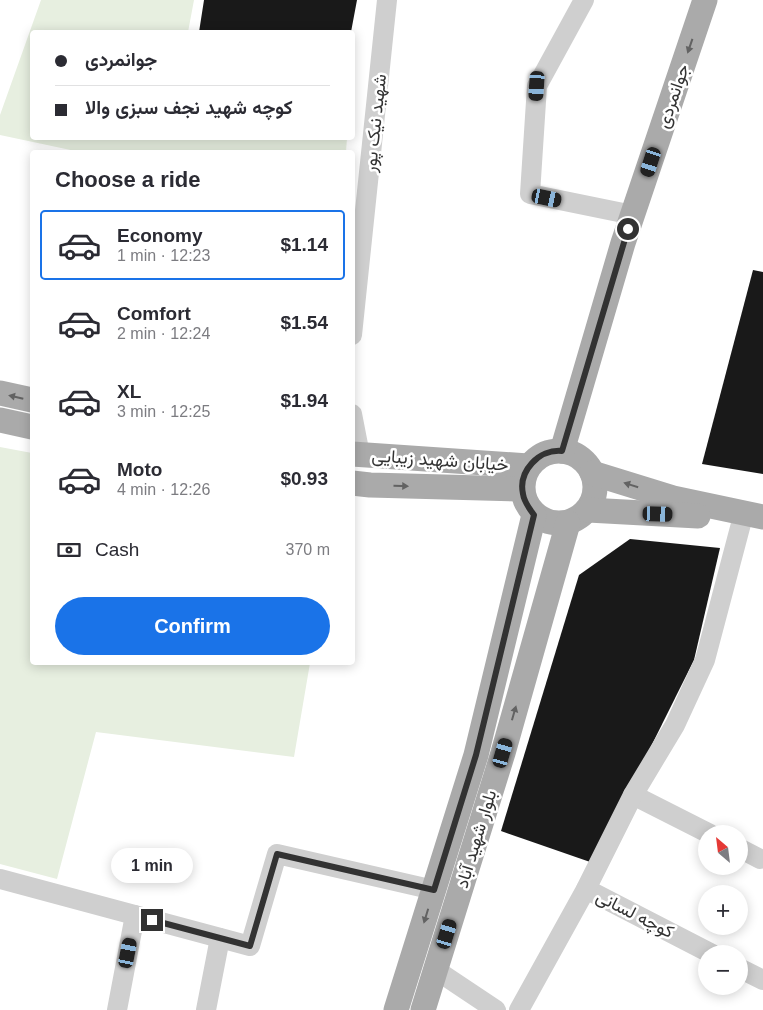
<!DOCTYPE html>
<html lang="en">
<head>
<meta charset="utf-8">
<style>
  body { margin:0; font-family:Helvetica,Vazirmatn,sans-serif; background:#f2f2f3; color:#2b2b33; height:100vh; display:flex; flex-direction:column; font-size:19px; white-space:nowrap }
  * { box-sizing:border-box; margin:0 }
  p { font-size:16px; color:#7c7c81 }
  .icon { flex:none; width:28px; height:28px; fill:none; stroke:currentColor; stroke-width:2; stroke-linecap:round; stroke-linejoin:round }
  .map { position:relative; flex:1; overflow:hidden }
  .panel { position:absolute; left:30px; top:150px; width:325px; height:515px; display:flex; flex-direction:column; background:#fff; border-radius:5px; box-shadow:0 2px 12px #0003 }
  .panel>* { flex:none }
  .guide { position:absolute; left:30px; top:30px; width:325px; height:110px; border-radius:5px; box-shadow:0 2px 12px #0003; display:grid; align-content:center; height:110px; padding:0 25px; background:#fff }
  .needle { width:32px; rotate:332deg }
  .buttons { position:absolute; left:698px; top:825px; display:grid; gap:10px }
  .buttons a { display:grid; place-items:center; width:50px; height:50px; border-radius:50%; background:#fff; box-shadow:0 2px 12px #0003; font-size:25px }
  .end { position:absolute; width:22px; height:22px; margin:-11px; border:6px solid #323232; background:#fff; box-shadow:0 0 0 2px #fff }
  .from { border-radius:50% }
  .bubble { position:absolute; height:35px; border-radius:18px; background:#fff; box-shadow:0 2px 12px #0003; font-size:16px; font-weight:800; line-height:35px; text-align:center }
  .car { position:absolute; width:15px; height:30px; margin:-15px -8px; border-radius:6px; box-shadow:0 0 4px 1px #0007; background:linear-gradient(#222 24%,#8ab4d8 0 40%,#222 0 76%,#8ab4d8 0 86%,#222 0) }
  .guide b { display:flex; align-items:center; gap:18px; height:48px; font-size:19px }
  .guide b+b { border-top:1px solid #e1e1e2 }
  .guide i { width:12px; height:12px; background:#2b2b33 }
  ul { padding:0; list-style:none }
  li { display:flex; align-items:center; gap:15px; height:70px; margin:0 10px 8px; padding:0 15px; border:2px solid transparent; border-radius:5px }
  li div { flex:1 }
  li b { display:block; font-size:19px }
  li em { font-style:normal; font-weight:800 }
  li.active { border-color:#1a73e8 }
  li>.icon { width:45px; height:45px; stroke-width:1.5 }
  h2 { padding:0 25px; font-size:22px; line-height:60px }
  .pay { display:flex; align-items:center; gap:12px; height:55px; padding:0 25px; font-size:19px }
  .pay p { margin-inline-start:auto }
  .primary-button { display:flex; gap:10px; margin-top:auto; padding:10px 25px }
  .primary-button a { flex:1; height:58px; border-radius:30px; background:#1a73e8; color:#fff; font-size:20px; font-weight:800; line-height:58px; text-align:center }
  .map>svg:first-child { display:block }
  .green { fill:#e7efe0 }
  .building { fill:#191919 }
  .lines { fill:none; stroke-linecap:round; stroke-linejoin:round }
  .minor { stroke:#cfcfcf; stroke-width:20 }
  .major { stroke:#aaa; stroke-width:25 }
  .oneway { fill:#626262 }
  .route { stroke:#323232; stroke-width:6 }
  .labels { text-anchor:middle; stroke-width:5; stroke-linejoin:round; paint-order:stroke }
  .street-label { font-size:18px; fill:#323232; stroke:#fff }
</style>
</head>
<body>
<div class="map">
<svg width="763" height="1010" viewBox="0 0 763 1010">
  <rect width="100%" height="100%" fill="#fff"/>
  <g class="green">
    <path d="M41,0H194L188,32H32V138H347L346,152H80L0,135V115Z"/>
    <path d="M0,447L32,453V662L310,663L294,757L96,732L57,879L0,864Z"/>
  </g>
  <g class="building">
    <path d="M204,0H357L351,32H199Z"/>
    <path d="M753,270L763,272V474L702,464Z"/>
    <path d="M630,539L720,548L694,660L593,863L501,831L579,575Z"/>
  </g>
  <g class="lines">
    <g class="minor">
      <path d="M584,0L537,86L530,194L633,215"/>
      <path d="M352,335L387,0"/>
      <path d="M352,414L360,455"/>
      <path d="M633,795L710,834"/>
      <path d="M739,848L760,859"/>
      <path d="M0,879L250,946L277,854L434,890"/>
      <path d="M586,889L712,954"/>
      <path d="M739,968L763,980"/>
      <path d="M436,970L496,1010"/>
      <path d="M117,1010L135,915"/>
      <path d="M206,1010L220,938"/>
      <path d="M519,1010L586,889L633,795L675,725L705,660L742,520"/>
    </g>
    <g class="major">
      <path d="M0,393L32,400"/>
      <path d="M0,420L32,427"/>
      <circle cx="559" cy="487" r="36"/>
      <path d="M562,451L623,243L705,0"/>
      <path d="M352,454L528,466"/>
      <path d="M592,473L673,498L763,517"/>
      <path d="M352,483L370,485L522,489"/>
      <path d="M588,510L698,516"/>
      <path d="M396,1010L476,755L534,515"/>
      <path d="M423,1010L503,753L568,523"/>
    </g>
  </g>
  <defs><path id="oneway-solid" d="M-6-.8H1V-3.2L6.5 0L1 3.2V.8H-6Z" transform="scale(1.25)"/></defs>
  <g class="oneway">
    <use href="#oneway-solid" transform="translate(690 46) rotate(109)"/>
    <use href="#oneway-solid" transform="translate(16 397) rotate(-167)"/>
    <use href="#oneway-solid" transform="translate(631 485) rotate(-163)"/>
    <use href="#oneway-solid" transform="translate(401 486) rotate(1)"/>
    <use href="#oneway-solid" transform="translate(514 713) rotate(-74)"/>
    <use href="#oneway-solid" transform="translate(426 916) rotate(107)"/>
  </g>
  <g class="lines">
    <path class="route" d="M152,920L250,946L277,854L434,890L476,755L534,515C529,508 524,502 523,494C518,471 539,449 562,451L628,229"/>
  </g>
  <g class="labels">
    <g class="street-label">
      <text transform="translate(673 96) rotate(-71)" y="6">جوانمردی</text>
      <text transform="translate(375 123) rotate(-84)" y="6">شهید نیک پور</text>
      <text transform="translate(440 460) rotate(4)" y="6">خیابان شهید زیبایی</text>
      <text transform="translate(476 839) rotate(-73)" y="6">بلوار شهید آباد</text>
      <text transform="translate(635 914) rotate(27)" y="6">کوچه لسانی</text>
    </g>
  </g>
</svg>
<div class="buttons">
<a><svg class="needle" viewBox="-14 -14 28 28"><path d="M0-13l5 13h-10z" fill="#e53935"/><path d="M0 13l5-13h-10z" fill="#7c7c81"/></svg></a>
<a>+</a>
<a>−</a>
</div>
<i class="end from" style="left:628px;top:229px"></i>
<i class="end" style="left:152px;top:920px"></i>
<div class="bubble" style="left:111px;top:848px;width:82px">1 min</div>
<i class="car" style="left:537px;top:86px;rotate:184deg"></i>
<i class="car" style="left:651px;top:162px;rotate:198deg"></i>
<i class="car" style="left:547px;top:198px;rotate:102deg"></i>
<i class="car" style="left:658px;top:514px;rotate:92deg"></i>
<i class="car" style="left:503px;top:753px;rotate:16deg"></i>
<i class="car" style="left:447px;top:934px;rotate:17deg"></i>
<i class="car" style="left:128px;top:953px;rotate:11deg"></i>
<div class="guide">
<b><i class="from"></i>جوانمردی</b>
<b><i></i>کوچه شهید نجف سبزی والا</b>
</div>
<section class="panel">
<h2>Choose a ride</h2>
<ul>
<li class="active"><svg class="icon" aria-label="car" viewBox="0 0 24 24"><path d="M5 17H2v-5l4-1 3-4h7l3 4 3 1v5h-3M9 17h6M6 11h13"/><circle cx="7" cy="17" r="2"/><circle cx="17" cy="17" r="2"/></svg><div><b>Economy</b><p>1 min · 12:23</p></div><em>$1.14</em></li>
<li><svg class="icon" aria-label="car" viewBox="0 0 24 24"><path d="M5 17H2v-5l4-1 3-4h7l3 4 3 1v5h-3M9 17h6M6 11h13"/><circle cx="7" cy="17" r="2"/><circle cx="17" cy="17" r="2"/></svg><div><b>Comfort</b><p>2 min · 12:24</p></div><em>$1.54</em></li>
<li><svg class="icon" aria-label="car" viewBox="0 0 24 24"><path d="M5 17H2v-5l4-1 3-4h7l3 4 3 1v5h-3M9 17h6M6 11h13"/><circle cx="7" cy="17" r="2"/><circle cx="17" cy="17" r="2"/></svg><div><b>XL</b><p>3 min · 12:25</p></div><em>$1.94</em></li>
<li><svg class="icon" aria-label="car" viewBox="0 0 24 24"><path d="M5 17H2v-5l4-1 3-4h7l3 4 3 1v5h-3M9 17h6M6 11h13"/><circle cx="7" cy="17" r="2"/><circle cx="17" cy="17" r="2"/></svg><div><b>Moto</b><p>4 min · 12:26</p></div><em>$0.93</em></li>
</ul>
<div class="pay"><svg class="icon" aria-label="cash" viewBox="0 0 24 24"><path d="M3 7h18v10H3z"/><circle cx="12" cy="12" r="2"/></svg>Cash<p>370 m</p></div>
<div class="primary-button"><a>Confirm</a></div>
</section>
</div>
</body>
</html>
